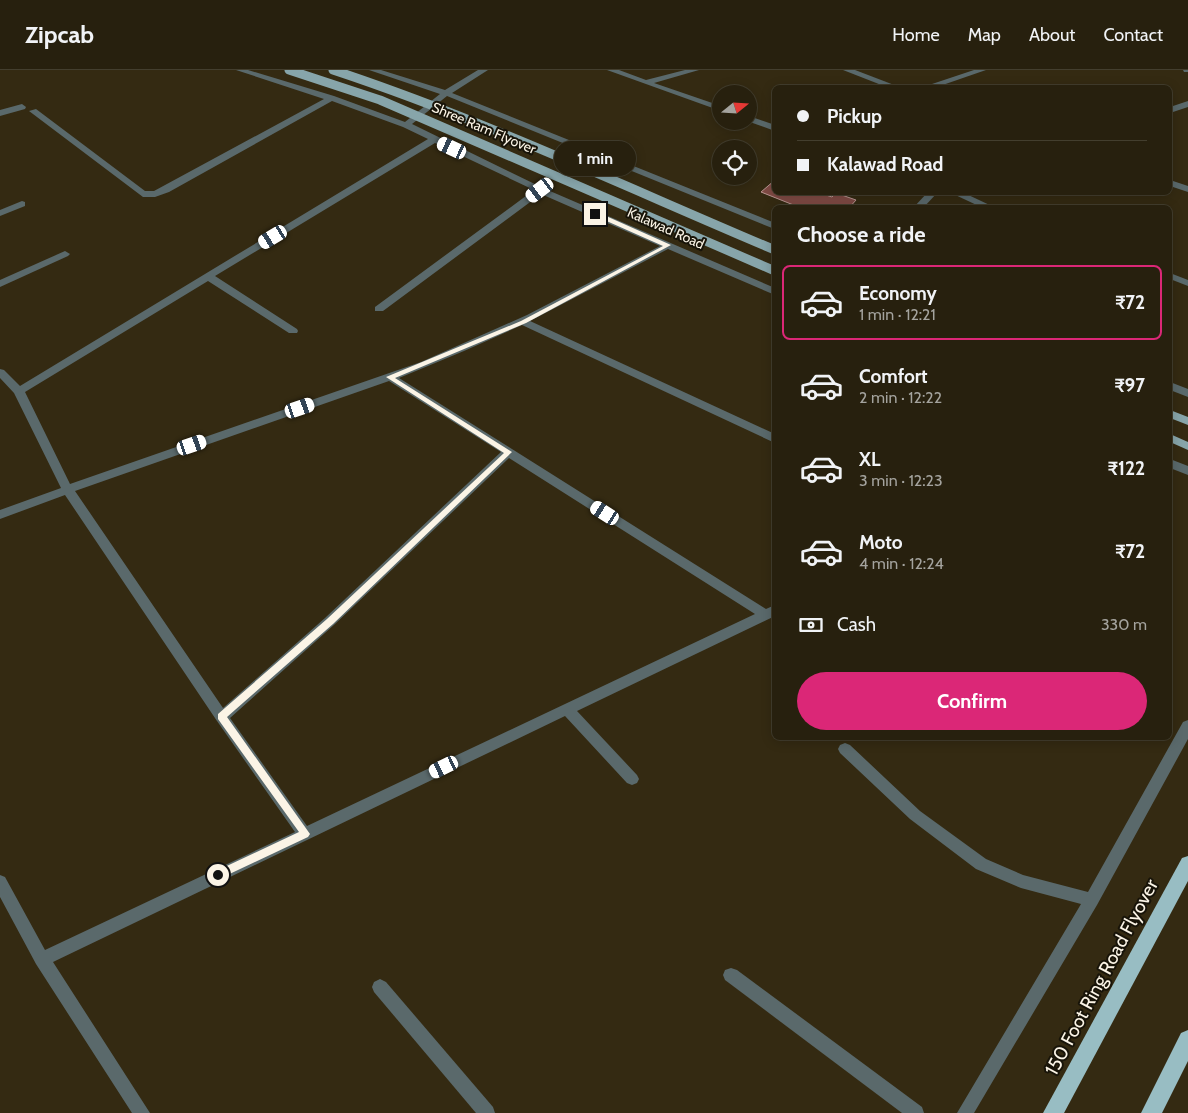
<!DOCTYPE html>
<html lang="en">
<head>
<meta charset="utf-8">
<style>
  body { margin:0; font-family:Cabin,sans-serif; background:#332d1c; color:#f1f3f6; height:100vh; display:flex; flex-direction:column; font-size:19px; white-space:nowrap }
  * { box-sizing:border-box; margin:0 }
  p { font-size:16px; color:#a4a39e }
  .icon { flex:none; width:28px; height:28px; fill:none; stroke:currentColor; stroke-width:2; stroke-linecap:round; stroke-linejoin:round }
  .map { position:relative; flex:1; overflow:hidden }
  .panel { position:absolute; left:772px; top:135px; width:400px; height:535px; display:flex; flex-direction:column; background:#27200e; border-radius:8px; box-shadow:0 2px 12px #0003,0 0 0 1px #433e2e }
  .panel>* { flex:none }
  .top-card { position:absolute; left:772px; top:15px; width:400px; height:110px; border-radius:8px; box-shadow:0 2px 12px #0003,0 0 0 1px #433e2e; display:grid; align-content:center; height:110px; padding:0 25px; background:#27200e }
  .needle { width:32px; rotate:72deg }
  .controls { position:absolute; left:712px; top:15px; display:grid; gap:10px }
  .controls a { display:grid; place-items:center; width:45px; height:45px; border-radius:50%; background:#27200e; box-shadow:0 2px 12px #0003,0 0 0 1px #433e2e; font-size:25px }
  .end { position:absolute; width:22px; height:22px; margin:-11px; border:6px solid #fbf4e6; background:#111; box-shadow:0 0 0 2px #111 }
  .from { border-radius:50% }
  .bubble { position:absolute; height:35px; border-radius:18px; background:#27200e; box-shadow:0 2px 12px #0003,0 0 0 1px #433e2e; font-size:16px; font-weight:700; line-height:35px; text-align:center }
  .car { position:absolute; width:15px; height:30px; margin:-15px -8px; border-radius:6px; box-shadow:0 0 4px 1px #0007; background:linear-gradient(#fff 24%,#345 0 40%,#fff 0 76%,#345 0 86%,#fff 0) }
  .top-card b { display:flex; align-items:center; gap:18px; height:48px; font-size:19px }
  .top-card b+b { border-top:1px solid #433e2e }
  .top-card i { width:12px; height:12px; background:#f1f3f6 }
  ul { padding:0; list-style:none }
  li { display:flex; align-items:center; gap:15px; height:75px; margin:0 10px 8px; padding:0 15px; border:2px solid transparent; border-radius:8px }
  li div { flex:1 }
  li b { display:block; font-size:19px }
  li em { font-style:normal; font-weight:700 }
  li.on { border-color:#db2777 }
  li>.icon { width:45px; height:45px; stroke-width:1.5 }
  h2 { padding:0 25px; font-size:22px; line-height:60px }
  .pay { display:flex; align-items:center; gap:12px; height:55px; padding:0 25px; font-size:19px }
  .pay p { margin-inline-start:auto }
  .action { display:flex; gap:10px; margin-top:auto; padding:10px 25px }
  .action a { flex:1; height:58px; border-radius:30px; background:#db2777; color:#fff; font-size:20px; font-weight:700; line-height:58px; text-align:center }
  header { display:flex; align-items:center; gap:30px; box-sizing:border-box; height:70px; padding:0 25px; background:#27200e; border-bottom:1px solid #433e2e }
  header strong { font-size:24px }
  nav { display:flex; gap:28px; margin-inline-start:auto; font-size:18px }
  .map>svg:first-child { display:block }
  .building { fill:#7f4a44; stroke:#b89692 }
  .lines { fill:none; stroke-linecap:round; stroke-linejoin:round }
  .minor { fill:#5a696b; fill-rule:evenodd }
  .major { fill:#87a5aa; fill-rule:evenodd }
  .highway { fill:#98bdc3; fill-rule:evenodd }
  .major-bridge { stroke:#87a5aa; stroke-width:9 }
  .route { fill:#fbf4e6 }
  .labels { text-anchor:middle; stroke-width:4; stroke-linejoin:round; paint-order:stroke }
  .far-street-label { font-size:14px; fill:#fbf4e6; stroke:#181409 }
  .near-street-label { font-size:19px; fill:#fbf4e6; stroke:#181409 }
</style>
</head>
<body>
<header>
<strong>Zipcab</strong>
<nav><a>Home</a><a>Map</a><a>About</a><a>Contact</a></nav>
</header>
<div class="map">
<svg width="1188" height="1043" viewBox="0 0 1188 1043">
  <rect width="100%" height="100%" fill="#342a12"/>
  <path class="building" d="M775,110V122H826L823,124L832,127L836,123L856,130L849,138H801L761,122Z"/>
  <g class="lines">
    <g class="minor">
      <path d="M236,0H248L334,26L405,52L440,24L369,0H381L445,20L478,0H488L452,23L775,153V159L772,158L447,26L412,54L543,118L775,218V225L668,179L530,251L775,364V373L522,255L464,281L399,308L766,539L775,535V546L577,641L637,705L639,709L637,713L632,715L627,713L565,646L53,892L150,1043H132L36,894L0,827V805L5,807L45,880L295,762L217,651L65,425L0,449V440L61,418L14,323L0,308V299L4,300L20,316L428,69L403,57L332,31L169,122L155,127H143L29,41L36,39L145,121H154L324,29ZM435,73L534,120L375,237V241H383L541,124L660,176L527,245L421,292L70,414L25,322L208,211L289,263H297L298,261L297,259L215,206ZM389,311L501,382L325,548L223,638L75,421ZM509,388L755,544L307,756L230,648L335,554Z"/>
      <path d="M607,0H619L646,10L685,0H699L654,13L721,36V41Z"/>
      <path d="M843,0H855L902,18H889Z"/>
      <path d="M974,0H986L934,18H920Z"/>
      <path d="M1183,0H1188V2H1184Z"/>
      <path d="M1188,31V37L1170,43V37Z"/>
      <path d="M22,34L26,37L25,39L0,46V40Z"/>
      <path d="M749,46L775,55V61L747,51Z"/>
      <path d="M1170,110L1188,116V122L1170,116Z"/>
      <path d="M928,122H938L923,138H913Z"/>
      <path d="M949,122H962L996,138H983Z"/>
      <path d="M22,131L25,132V136L0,146V140Z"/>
      <path d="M65,181L70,184L68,186L0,217V210Z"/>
      <path d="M1170,203L1188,210V216L1170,209Z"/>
      <path d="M1170,312L1188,319V327L1170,320Z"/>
      <path d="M1170,389L1188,396V405L1170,398Z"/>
      <path d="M1188,650V669L1097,835L974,1043H957L1081,834L1021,818L976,799L910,749L840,683L838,679L840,675L845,673L850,675L920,741L986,789L1023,805L1088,822L1183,652Z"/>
      <path d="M731,898L737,900L922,1037L924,1043H902L725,910L723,905L725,900Z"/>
      <path d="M380,909L386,912L493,1037L495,1043H476L374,922L372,917L374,912Z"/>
    </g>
    <g class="major">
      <path d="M1170,340L1188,347V355L1170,348Z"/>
      <path d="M1170,364L1188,372V380L1170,372Z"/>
    </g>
    <g class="highway">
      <path d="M1188,786V811L1064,1043H1043L1182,788Z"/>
      <path d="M1188,960V991L1162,1043H1141L1181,963Z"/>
    </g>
    <g class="major-bridge">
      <path d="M289,0L380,30L775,201"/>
      <path d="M333,0C484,50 628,118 775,180"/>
    </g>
  </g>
  <path class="route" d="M593,142H597L671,175L526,253L395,308L512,382L333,554L227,647L310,764L308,767L221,808H214V802L299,762L218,649V644L327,549L504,383L386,307L521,251L663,176L593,145Z"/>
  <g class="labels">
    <g class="far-street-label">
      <text transform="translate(484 58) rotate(23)" y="5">Shree Ram Flyover</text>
      <text transform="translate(666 158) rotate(24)" y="5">Kalawad Road</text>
    </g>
    <g class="near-street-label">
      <text transform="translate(1101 907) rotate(-62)" y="7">150 Foot Ring Road Flyover</text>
    </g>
  </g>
</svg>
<div class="controls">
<a><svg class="needle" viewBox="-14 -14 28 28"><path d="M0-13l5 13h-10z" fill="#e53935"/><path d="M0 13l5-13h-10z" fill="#a4a39e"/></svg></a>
<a><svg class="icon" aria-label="locate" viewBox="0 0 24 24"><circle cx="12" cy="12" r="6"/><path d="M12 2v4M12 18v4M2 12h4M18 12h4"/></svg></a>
</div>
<i class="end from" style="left:218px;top:805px"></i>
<i class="end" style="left:595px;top:144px"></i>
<div class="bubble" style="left:554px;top:71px;width:82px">1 min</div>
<i class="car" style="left:452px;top:78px;rotate:295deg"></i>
<i class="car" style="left:540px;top:120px;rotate:233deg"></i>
<i class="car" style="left:273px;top:167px;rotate:239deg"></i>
<i class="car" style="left:300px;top:338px;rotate:71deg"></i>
<i class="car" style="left:192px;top:375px;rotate:71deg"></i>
<i class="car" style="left:605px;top:443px;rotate:302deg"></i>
<i class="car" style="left:444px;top:697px;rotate:244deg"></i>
<div class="top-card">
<b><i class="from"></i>Pickup</b>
<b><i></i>Kalawad Road</b>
</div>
<section class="panel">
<h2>Choose a ride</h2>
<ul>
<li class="on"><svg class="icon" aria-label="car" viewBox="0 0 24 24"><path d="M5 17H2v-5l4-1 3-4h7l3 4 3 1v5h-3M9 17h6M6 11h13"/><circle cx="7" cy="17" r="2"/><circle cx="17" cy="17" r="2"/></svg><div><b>Economy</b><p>1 min · 12:21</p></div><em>₹72</em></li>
<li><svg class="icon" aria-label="car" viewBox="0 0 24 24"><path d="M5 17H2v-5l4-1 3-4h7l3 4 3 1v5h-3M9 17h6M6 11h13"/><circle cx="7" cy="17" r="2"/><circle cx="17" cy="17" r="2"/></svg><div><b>Comfort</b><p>2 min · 12:22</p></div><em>₹97</em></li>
<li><svg class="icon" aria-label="car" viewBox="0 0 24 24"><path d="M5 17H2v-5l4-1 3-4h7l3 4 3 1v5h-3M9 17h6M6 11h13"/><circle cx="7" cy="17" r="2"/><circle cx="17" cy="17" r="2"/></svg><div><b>XL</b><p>3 min · 12:23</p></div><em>₹122</em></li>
<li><svg class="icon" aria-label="car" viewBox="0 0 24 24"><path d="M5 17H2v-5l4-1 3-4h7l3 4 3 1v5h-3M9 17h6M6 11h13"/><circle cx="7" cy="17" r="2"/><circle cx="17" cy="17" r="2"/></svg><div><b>Moto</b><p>4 min · 12:24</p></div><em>₹72</em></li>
</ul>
<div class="pay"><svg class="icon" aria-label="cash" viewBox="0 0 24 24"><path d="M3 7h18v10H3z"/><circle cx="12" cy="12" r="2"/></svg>Cash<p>330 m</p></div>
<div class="action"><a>Confirm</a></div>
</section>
</div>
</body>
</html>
